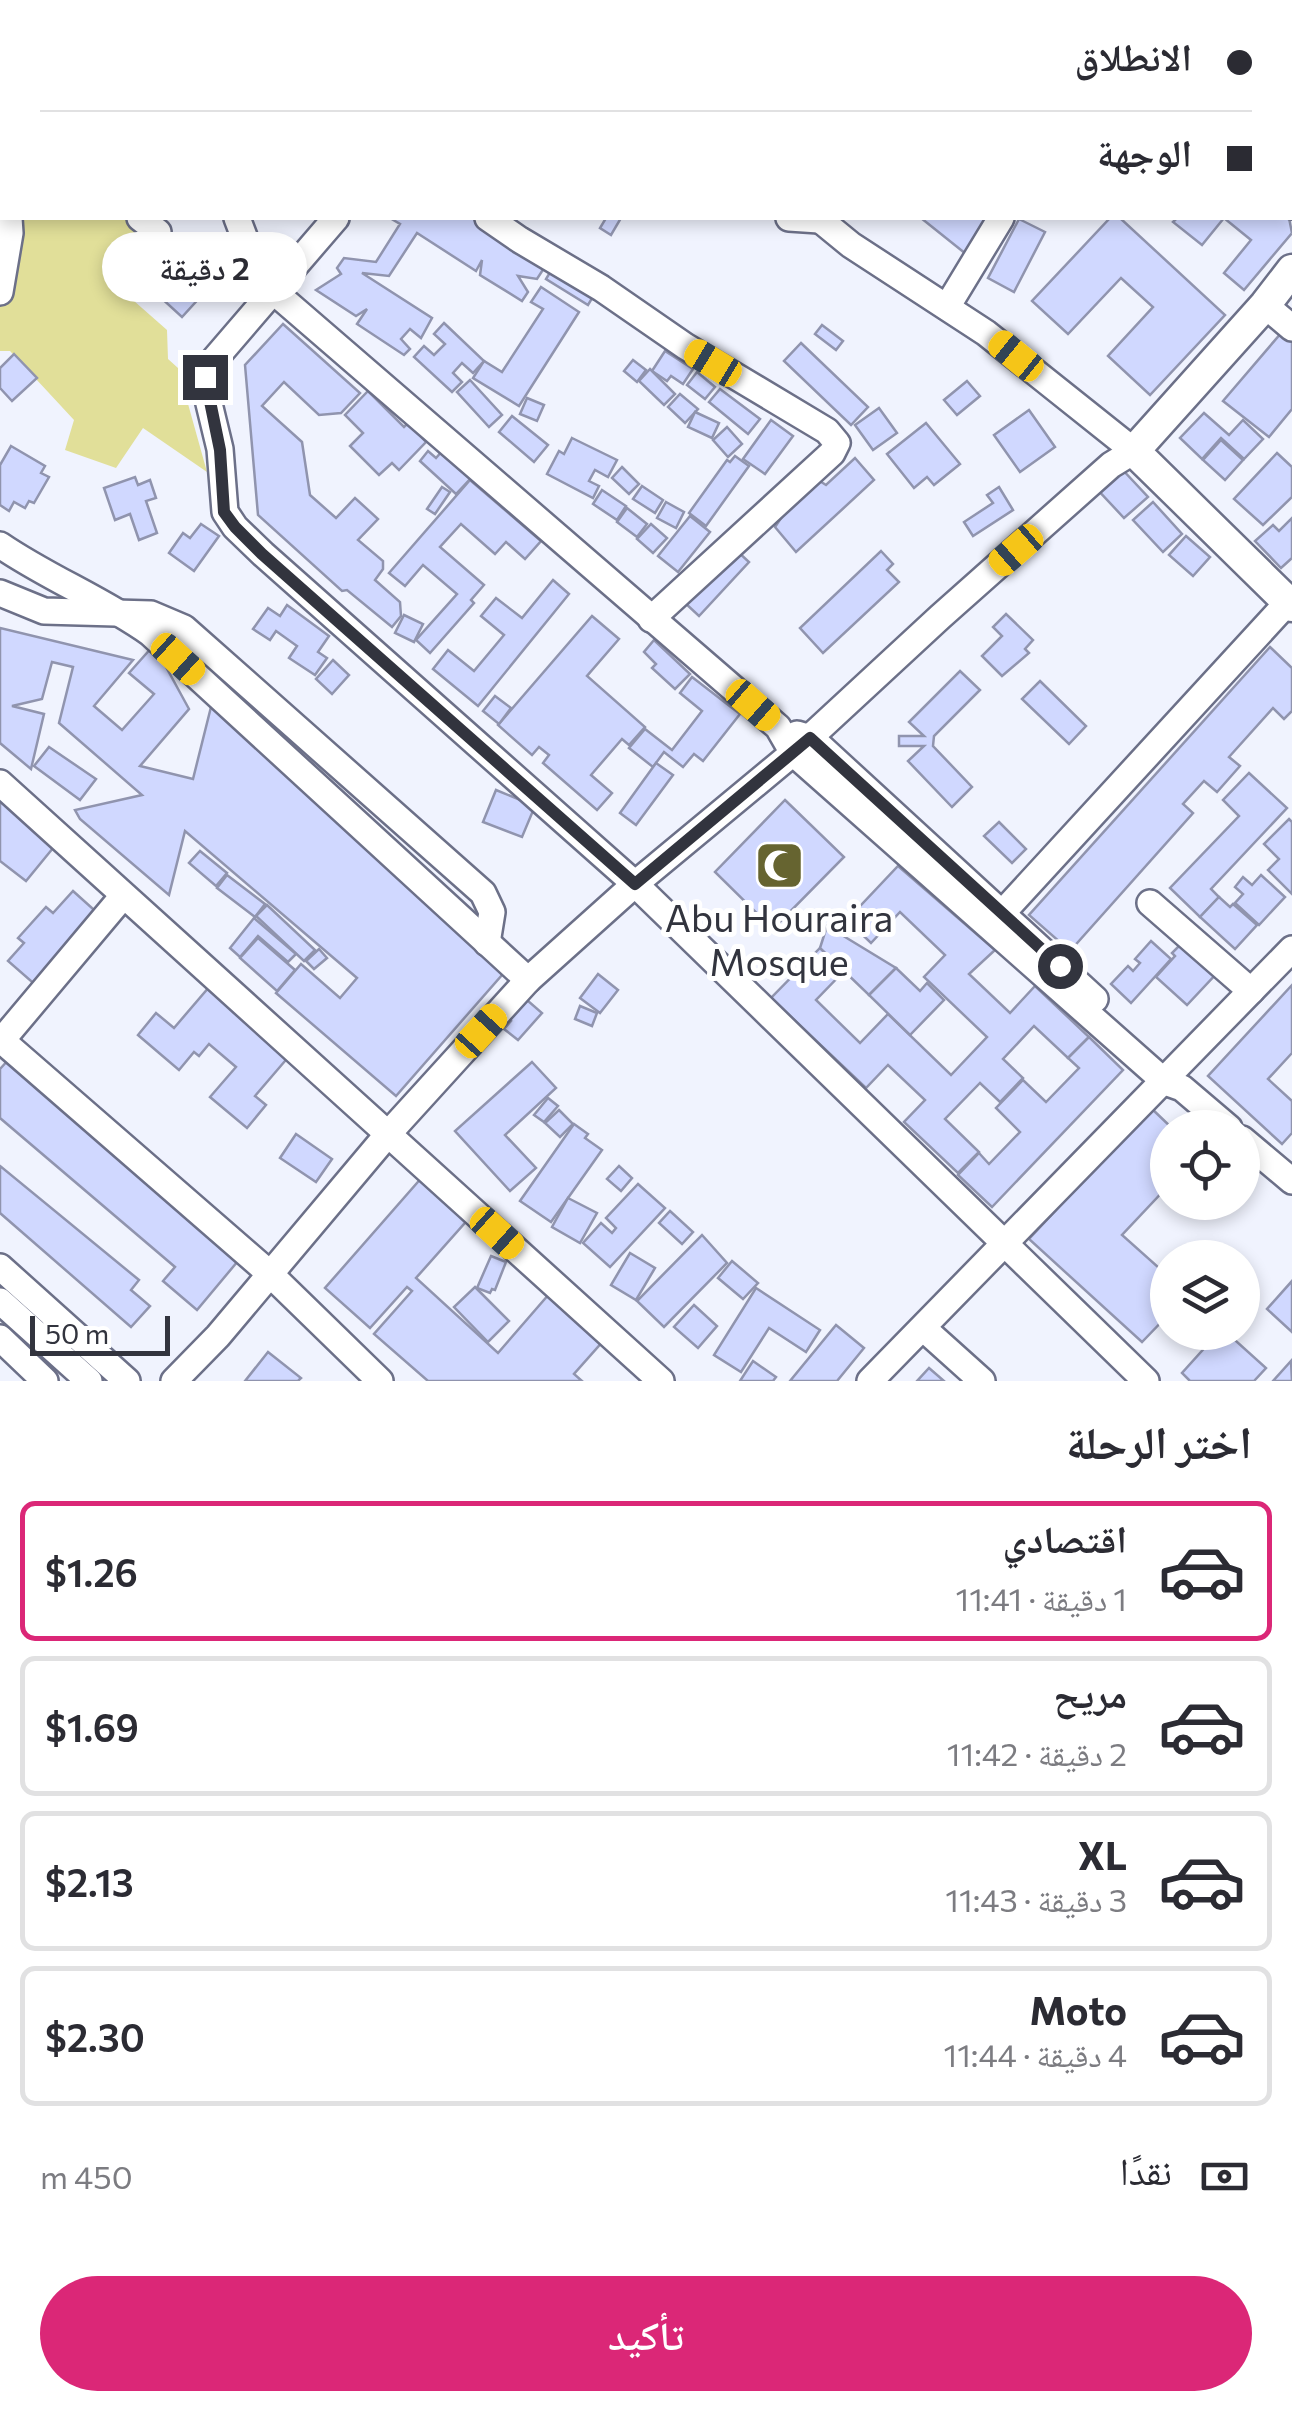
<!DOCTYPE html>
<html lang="ar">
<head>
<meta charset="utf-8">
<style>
  body { margin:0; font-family:Commissioner,"Noto Naskh Arabic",sans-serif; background:#f2f2f3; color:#2b2b33; direction:rtl; height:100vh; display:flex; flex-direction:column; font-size:38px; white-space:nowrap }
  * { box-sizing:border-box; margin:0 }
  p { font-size:32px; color:#7c7c81 }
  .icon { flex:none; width:55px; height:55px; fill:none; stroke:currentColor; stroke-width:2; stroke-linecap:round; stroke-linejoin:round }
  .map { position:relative; height:1381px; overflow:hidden; direction:ltr }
  .drawer { display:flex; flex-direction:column; background:#fff; flex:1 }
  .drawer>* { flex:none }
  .banner { position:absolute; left:0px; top:0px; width:1292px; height:220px; box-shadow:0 5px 15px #0003; direction:rtl; display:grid; align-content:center; height:220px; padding:0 40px; background:#fff }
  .fabs { position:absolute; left:1150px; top:1110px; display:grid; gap:20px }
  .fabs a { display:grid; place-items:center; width:110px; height:110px; border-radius:50%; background:#fff; box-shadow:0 5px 15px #0003; font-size:50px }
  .scale { position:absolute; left:30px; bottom:25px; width:140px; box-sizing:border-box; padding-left:10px; border:5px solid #32343e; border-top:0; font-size:28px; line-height:35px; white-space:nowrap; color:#32343e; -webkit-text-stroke:8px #fff; paint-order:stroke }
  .end { position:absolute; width:45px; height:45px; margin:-22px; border:12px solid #32343e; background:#fff; box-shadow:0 0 0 5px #fff }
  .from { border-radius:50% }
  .bubble { position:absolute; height:70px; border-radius:35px; background:#fff; box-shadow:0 5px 15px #0003; font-size:32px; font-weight:600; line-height:70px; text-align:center; direction:rtl }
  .car { position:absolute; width:30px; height:60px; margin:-30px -15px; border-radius:12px; box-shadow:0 0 8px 2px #0007; background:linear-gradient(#f5c518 24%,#345 0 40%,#f5c518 0 76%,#345 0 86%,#f5c518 0) }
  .banner b { display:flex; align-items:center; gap:35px; height:95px; font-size:38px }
  .banner b+b { border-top:2px solid #e1e1e2 }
  .banner i { width:25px; height:25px; background:#2b2b33 }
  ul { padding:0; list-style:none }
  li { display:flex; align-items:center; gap:30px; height:140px; margin:0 20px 15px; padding:0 20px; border:5px solid #e1e1e2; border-radius:15px }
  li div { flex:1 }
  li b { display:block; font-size:38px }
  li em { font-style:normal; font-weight:600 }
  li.active { border-color:#db2777 }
  li>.icon { width:90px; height:90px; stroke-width:1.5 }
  h2 { padding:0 40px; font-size:45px; line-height:120px }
  .pay { display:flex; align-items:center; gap:25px; height:110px; padding:0 40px; font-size:38px }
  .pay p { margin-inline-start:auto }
  .cta { display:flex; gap:20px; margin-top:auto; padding:20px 40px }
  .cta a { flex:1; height:115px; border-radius:60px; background:#db2777; color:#fff; font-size:40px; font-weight:600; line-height:115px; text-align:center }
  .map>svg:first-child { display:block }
  .green { fill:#e1df99 }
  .building { fill:#d0d8ff; stroke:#9094ae; stroke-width:2.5 }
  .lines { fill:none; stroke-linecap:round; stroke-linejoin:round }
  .minor-casing { stroke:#6c7088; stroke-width:30 }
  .major-casing { stroke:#6c7088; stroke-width:35 }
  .minor { stroke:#fff; stroke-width:25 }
  .major { stroke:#fff; stroke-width:30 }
  .route { stroke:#32343e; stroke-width:12 }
  .labels { text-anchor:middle; stroke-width:10; stroke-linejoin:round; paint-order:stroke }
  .poi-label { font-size:38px; fill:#32343e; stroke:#fff }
</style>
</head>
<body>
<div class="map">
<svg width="1292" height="1381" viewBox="0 0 1292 1381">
  <rect width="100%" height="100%" fill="#f0f3fe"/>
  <path class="green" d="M0,0L70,2H2V218H146L161,231L117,286L167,330L168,359L178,368L207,472L143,428L116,468L65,450L74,420L10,351H0Z"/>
  <g class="building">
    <path d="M189,0H308L189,2Z"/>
    <path d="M640,0H793L791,2Z"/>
    <path d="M1239,0H1292V13L1290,15V2Z"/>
    <path d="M390,218H473L546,265L537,279L518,276L528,292L522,301L480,275L482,260L476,271L417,233L389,276L362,273L432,318L421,338L410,329L401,339L410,349L404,355L357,324L367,309L356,316L316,290L341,274L337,268L344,258L376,262L400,224Z"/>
    <path d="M606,218H621L611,235L600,228Z"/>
    <path d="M921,218H996L966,254Z"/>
    <path d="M1110,218H1120L1225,315L1150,395L1108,356L1153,307L1121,278L1068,334L1032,301Z"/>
    <path d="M1177,218H1289L1292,233L1244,290L1224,273L1251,240L1224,218L1202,245L1173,222Z"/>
    <path d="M1019,219L1045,232L1014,292L988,278Z"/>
    <path d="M191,263L213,283L182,317L159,296Z"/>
    <path d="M555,264L597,290L588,305L546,279Z"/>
    <path d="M151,268L167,282L156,294L140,281Z"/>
    <path d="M541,287L579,312L519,406L473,378L484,361L502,372L543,309L531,302Z"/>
    <path d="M444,323L484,361L473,373L462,363L453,373L462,382L452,392L414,357L424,346L434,355L445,344L434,334Z"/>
    <path d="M283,324L360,393L341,413L319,415L284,382L262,406L302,442L310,495L336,518L355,498L378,519L358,540L383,561V569L375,580L400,602L401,616L392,627L347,590L342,591L258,515L245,365Z"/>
    <path d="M822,325L843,341L836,350L815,334Z"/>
    <path d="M1288,325L1292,329V409L1269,437L1223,401Z"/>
    <path d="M801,343L868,407L851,425L784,361Z"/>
    <path d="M665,351L693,369L683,384L671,376L667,381L652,371Z"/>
    <path d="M14,354L37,378L12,401L0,388V368Z"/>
    <path d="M633,360L646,370L637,382L624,371Z"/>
    <path d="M650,369L675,394L664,405L639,381Z"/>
    <path d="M697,372L715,387L705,399L687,385Z"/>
    <path d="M470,380L502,415L489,427L457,392Z"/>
    <path d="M967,381L980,396L957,415L944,400Z"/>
    <path d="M720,389L760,419L748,434L709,402Z"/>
    <path d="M368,391L404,427L408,423L426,442L399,470L392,463L379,475L350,446L363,433L345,415Z"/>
    <path d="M680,394L698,409L685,423L668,407Z"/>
    <path d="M527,398L544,405L537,421L520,414Z"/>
    <path d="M879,408L897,433L873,450L855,425Z"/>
    <path d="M1029,410L1055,447L1020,472L994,435Z"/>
    <path d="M695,412L719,423L712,438L688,427Z"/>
    <path d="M1204,413L1229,435L1243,420L1263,439L1244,459L1221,438L1202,459L1180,438Z"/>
    <path d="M512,416L548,445L534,462L499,432Z"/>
    <path d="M771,420L793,436L765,474L743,459Z"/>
    <path d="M926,423L960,464L934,485L927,477L914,488L887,454Z"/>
    <path d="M727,427L742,444L728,457L713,440Z"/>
    <path d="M572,438L617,460L608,477L595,470L589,481L599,486L593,498L547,474L559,451L564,454Z"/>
    <path d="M1221,440L1243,460L1225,480L1203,460Z"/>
    <path d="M11,446L45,466L41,473L49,477L34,503L29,501L25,508L14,502L9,511L0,505V465Z"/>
    <path d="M443,450L472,477L456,494L420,461L428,451L436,458Z"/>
    <path d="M1277,453L1292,467V497L1263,525L1234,499Z"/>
    <path d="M735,456L749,466L706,526L689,513L727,460L730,462Z"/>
    <path d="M855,458L874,480L796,552L775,527L800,490L815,478L826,485Z"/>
    <path d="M622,467L639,484L629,494L612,478Z"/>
    <path d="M1120,467L1148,497L1124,518L1096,488Z"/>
    <path d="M135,477L138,485L150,480L156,498L146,501L157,533L139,540L130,514L115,520L104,488Z"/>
    <path d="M470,480L541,541L525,559L506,542L495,554L461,524L440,547L484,585L471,600L474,603L430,653L416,640L457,594L423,565L405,586L389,573Z"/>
    <path d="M642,486L663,500L655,513L633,499Z"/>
    <path d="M442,487L450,492L435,514L427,509Z"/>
    <path d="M999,487L1013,510L973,536L964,522L993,503L987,495Z"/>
    <path d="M602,490L626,506L617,520L593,504Z"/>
    <path d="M666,502L684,512L676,528L657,518Z"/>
    <path d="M1153,502L1182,534L1163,552L1133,520Z"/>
    <path d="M627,508L647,524L637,537L617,522Z"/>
    <path d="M690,516L710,532L678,572L658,556Z"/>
    <path d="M1292,518V558L1281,568L1255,541L1273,525L1279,531Z"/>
    <path d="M201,524L219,536L194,571L169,553L183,533L190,538Z"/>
    <path d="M651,524L667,538L653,553L637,539Z"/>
    <path d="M1186,536L1210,557L1193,576L1169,555Z"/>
    <path d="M735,549L749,562L699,616L685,603Z"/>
    <path d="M881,551L893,564L887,570L899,582L823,653L800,628Z"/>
    <path d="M553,580L569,594L478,706L433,669L448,650L474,671L504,635L481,616L496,598L522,618Z"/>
    <path d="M287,605L329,636L318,652L327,658L315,675L289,658L297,646L276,631L270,640L253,629L268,608L280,616Z"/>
    <path d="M1006,614L1033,640L1025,649L1029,653L1002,676L982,656L1002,636L993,627Z"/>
    <path d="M404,615L423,624L414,642L395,633Z"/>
    <path d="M592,616L619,639L587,676L645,727L629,745L622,739L591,775L612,793L597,810L543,763L549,755L539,747L532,755L498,725Z"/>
    <path d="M0,628L133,660L94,706L122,730L154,694L129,673L154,645L189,709L140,766L193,779L211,707L509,967L396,1096L276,993L301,964L340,998L357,978L185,831L169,895L80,819L75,810L142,795L59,723L73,667L52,662L42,699L12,706L44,714L31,769L0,743Z"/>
    <path d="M654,640L690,674L675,689L652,668L656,664L644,652Z"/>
    <path d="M1270,647L1292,668V711L1284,719L1273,708L1229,757L1240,766L1217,792L1204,781L1183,804L1193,813L1070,951L1029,915Z"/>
    <path d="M333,660L349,675L332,694L316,679Z"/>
    <path d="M960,671L980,690L934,736L933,746L972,787L952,807L908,761L924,746H899V736H924L909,722Z"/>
    <path d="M692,677L740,714L703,761L694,754L683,767L664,752L653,767L629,748L645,729L672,750L702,711L680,693Z"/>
    <path d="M1040,681L1086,726L1069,744L1022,699Z"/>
    <path d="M495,696L511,708L499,724L483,711Z"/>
    <path d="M49,747L96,779L80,800L34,766Z"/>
    <path d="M656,763L673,775L636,825L620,813Z"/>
    <path d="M1249,773L1287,808L1211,889L1219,897L1200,917L1170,888L1239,816L1223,800Z"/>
    <path d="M496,790L535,806L522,837L483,822Z"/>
    <path d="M0,796L58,842L26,881L0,861Z"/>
    <path d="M785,800L844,857L773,929L715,872Z"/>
    <path d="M1289,819L1292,822V894L1268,870L1279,859L1264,844Z"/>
    <path d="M999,822L1026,849L1012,863L984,836Z"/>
    <path d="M200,851L227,873L216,886L189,863Z"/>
    <path d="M898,866L995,950L969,974L1010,1013L1035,986L1089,1037L1068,1058L1034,1026L1003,1059L1023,1078L1000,1102L980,1083L945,1119L979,1152L958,1173L904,1122L925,1100L888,1065L866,1088L771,998L820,948L844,971L816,1000L860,1043L888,1014L951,1075L987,1037L924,977L945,955L900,912L871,943L847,920Z"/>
    <path d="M227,875L265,904L255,917L217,888Z"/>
    <path d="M1261,875L1285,897L1259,925L1235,903L1243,894L1235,887L1243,877L1252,885Z"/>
    <path d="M73,891L102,917L39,988L8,961L24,943L18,938L46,907L53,913Z"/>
    <path d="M1219,897L1230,907L1233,904L1257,925L1235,949L1200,917Z"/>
    <path d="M267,905L315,950L304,961L256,916Z"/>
    <path d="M254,918L296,954L288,962L258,936L240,957L230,948Z"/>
    <path d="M827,926L896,968L869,995L820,948Z"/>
    <path d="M258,938L295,970L277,991L240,958Z"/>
    <path d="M1151,941L1171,959L1131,1003L1111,984L1128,966L1133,971L1140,963L1135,959Z"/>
    <path d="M1183,942L1217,973L1187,1005L1156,977L1175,956L1172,953Z"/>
    <path d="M319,949L327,958L314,969L306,961Z"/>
    <path d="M896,968L920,991L927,983L944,1000L910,1035L869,995Z"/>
    <path d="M598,974L618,990L600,1013L580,998Z"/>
    <path d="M1292,985V1053L1268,1079L1292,1101V1133L1282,1144L1208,1076Z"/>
    <path d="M210,986L291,1054L255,1096L266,1105L247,1128L210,1097L236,1067L209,1044L199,1056L194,1052L179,1070L138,1035L156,1013L174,1028Z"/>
    <path d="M520,994L542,1013L518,1040L504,1029L511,1021L502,1014Z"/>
    <path d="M580,1006L597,1013L592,1026L575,1019Z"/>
    <path d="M1089,1037L1123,1070L992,1207L958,1175L979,1153L989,1164L1020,1132L996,1108L1023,1080L1046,1102L1079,1068L1068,1058Z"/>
    <path d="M10,1058L243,1255L197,1310L163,1281L175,1267L0,1118V1069Z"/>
    <path d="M532,1062L556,1088L505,1135L536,1168L510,1191L455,1131Z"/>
    <path d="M548,1098L558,1106L544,1122L534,1115Z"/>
    <path d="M1151,1108L1172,1128H1168V1186L1122,1235L1168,1276V1315L1142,1342L1029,1239Z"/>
    <path d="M559,1110L573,1124L560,1137L545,1123Z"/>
    <path d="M574,1124L588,1134L585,1138L602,1150L551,1222L520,1201Z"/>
    <path d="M296,1134L332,1159L316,1182L280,1158Z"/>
    <path d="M0,1166L139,1280L131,1290L150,1306L131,1327L0,1213Z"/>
    <path d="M619,1166L632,1178L621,1191L607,1179Z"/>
    <path d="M424,1175L471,1216L416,1278L498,1353L550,1293L604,1340L574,1374L582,1381H428L374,1334L412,1291L407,1287L370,1328L325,1288Z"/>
    <path d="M638,1184L665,1208L610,1267L583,1243L601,1223L612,1233L616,1228L606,1218Z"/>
    <path d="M568,1198L597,1213L580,1243L552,1227Z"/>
    <path d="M670,1211L693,1232L682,1244L659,1223Z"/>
    <path d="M702,1235L727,1263L664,1327L637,1301Z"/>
    <path d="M630,1253L655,1268L636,1300L611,1285Z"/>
    <path d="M491,1256L506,1262L495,1290L492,1289L490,1293L477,1288Z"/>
    <path d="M732,1261L758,1283L743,1299L718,1278Z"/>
    <path d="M1292,1281V1332L1267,1309Z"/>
    <path d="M475,1287L509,1321L488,1342L454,1307Z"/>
    <path d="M756,1288L820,1330L806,1352L769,1328L741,1372L714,1355Z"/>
    <path d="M694,1305L717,1326L698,1348L674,1327Z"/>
    <path d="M836,1325L864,1348L837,1381H790Z"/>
    <path d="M1219,1332H1226L1266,1368L1254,1381H1190L1182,1373Z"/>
    <path d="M268,1352L301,1378L298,1381H245Z"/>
    <path d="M753,1361L776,1377L773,1381H740Z"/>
    <path d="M1291,1361L1292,1381H1273Z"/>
    <path d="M929,1368L944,1381H917Z"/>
  </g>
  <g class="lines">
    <defs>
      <g id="minor">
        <path d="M88,0V2"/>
        <path d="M462,0L465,2"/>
        <path d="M517,0L520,2"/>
        <path d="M1001,0L1004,2"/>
        <path d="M820,2L822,0"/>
        <path d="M952,2L954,0"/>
        <path d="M1084,2L1086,0"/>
        <path d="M1116,2L1118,0"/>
        <path d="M0,34L2,41"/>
        <path d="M0,137H2"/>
        <path d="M0,186L2,192"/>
        <path d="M1290,204L1292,206"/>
        <path d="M140,218L158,232"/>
        <path d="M237,218L256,268L272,290L778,727L793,753L1165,1082L1182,1088L1229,1128"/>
        <path d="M336,218L207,368L205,387L220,449L225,512L235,527L263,554L635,884L1146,1381"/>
        <path d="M488,218L520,240L601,288L685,346L827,431L837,443L832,453L651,619"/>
        <path d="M789,218L819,220"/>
        <path d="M0,292L10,233L9,218"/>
        <path d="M1265,305L1292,328"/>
        <path d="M947,307L1001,218"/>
        <path d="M0,545C48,578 102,599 150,633L528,980"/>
        <path d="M0,593L44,611L151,614L184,628L483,893L492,912L487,943"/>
        <path d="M797,734L811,738L1095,999"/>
        <path d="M0,783L661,1381"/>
        <path d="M1150,903L1251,991"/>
        <path d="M994,922L1288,602"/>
        <path d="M0,1039L268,1272L380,1381"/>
        <path d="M2,1040L123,896"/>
        <path d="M1242,1139L1292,1181"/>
        <path d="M0,1267L127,1381"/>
        <path d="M0,1301L89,1381"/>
        <path d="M923,1328L982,1381"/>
        <path d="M0,1338L45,1381"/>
        <path d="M174,1381L218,1336L388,1134L528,980L635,884L793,753L940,617L1111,465L1134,451L986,333L851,245L818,218"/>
        <path d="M870,1381L1292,949"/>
      </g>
      <path id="major" d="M1292,270L1265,305L1134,451L1292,606"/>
    </defs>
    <use href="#minor" class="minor-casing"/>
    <use href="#major" class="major-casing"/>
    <use href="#minor" class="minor"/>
    <use href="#major" class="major"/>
  </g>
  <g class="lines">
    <path class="route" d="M205,377L220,450L224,512L235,527L262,554L635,884L810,738L1060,966"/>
  </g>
  <defs>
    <symbol id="mosque-square" viewBox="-11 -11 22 22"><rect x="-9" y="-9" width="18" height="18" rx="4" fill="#666430" stroke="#fff"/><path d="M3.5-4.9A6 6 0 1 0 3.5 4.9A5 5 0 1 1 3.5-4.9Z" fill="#fff"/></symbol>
  </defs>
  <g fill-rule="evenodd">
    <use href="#mosque-square" x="752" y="838" width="55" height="55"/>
  </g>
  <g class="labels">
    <g class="poi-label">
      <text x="779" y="932">Abu Houraira<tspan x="779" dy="44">Mosque</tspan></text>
    </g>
  </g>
</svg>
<div class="fabs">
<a><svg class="icon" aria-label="locate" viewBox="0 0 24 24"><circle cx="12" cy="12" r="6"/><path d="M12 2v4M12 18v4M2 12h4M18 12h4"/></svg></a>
<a><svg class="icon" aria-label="layers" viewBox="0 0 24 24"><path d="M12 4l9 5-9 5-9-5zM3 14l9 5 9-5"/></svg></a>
</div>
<div class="scale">50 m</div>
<i class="end from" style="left:1060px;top:966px"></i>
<i class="end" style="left:205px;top:377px"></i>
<div class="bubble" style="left:102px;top:232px;width:205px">2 دقيقة</div>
<i class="car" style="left:1016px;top:356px;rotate:309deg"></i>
<i class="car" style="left:713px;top:363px;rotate:301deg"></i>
<i class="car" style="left:1016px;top:550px;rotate:229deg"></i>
<i class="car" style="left:178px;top:659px;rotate:132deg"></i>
<i class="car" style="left:753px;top:705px;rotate:131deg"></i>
<i class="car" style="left:481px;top:1031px;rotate:42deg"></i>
<i class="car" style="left:497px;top:1233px;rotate:132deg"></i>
<div class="banner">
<b><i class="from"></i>الانطلاق</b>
<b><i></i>الوجهة</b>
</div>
</div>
<section class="drawer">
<h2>اختر الرحلة</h2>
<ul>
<li class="active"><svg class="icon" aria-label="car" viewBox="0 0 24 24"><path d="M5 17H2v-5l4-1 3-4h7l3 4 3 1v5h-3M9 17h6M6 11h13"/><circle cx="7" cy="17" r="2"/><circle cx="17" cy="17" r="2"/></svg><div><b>اقتصادي</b><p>1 دقيقة · 11:41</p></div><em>$1.26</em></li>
<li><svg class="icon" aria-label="car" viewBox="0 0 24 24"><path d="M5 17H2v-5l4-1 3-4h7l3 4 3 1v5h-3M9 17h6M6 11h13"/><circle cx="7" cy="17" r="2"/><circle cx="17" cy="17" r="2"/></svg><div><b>مريح</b><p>2 دقيقة · 11:42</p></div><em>$1.69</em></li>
<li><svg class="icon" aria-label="car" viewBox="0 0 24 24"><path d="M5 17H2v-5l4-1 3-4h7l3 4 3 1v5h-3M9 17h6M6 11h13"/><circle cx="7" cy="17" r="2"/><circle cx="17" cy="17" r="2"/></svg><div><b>XL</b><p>3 دقيقة · 11:43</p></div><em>$2.13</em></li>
<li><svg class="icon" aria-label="car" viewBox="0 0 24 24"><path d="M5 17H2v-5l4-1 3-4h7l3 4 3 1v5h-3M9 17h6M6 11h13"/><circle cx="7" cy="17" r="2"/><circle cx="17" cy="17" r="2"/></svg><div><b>Moto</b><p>4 دقيقة · 11:44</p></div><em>$2.30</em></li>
</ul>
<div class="pay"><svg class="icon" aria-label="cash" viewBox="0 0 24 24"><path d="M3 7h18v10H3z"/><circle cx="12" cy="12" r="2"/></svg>نقدًا<p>450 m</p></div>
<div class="cta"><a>تأكيد</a></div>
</section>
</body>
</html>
